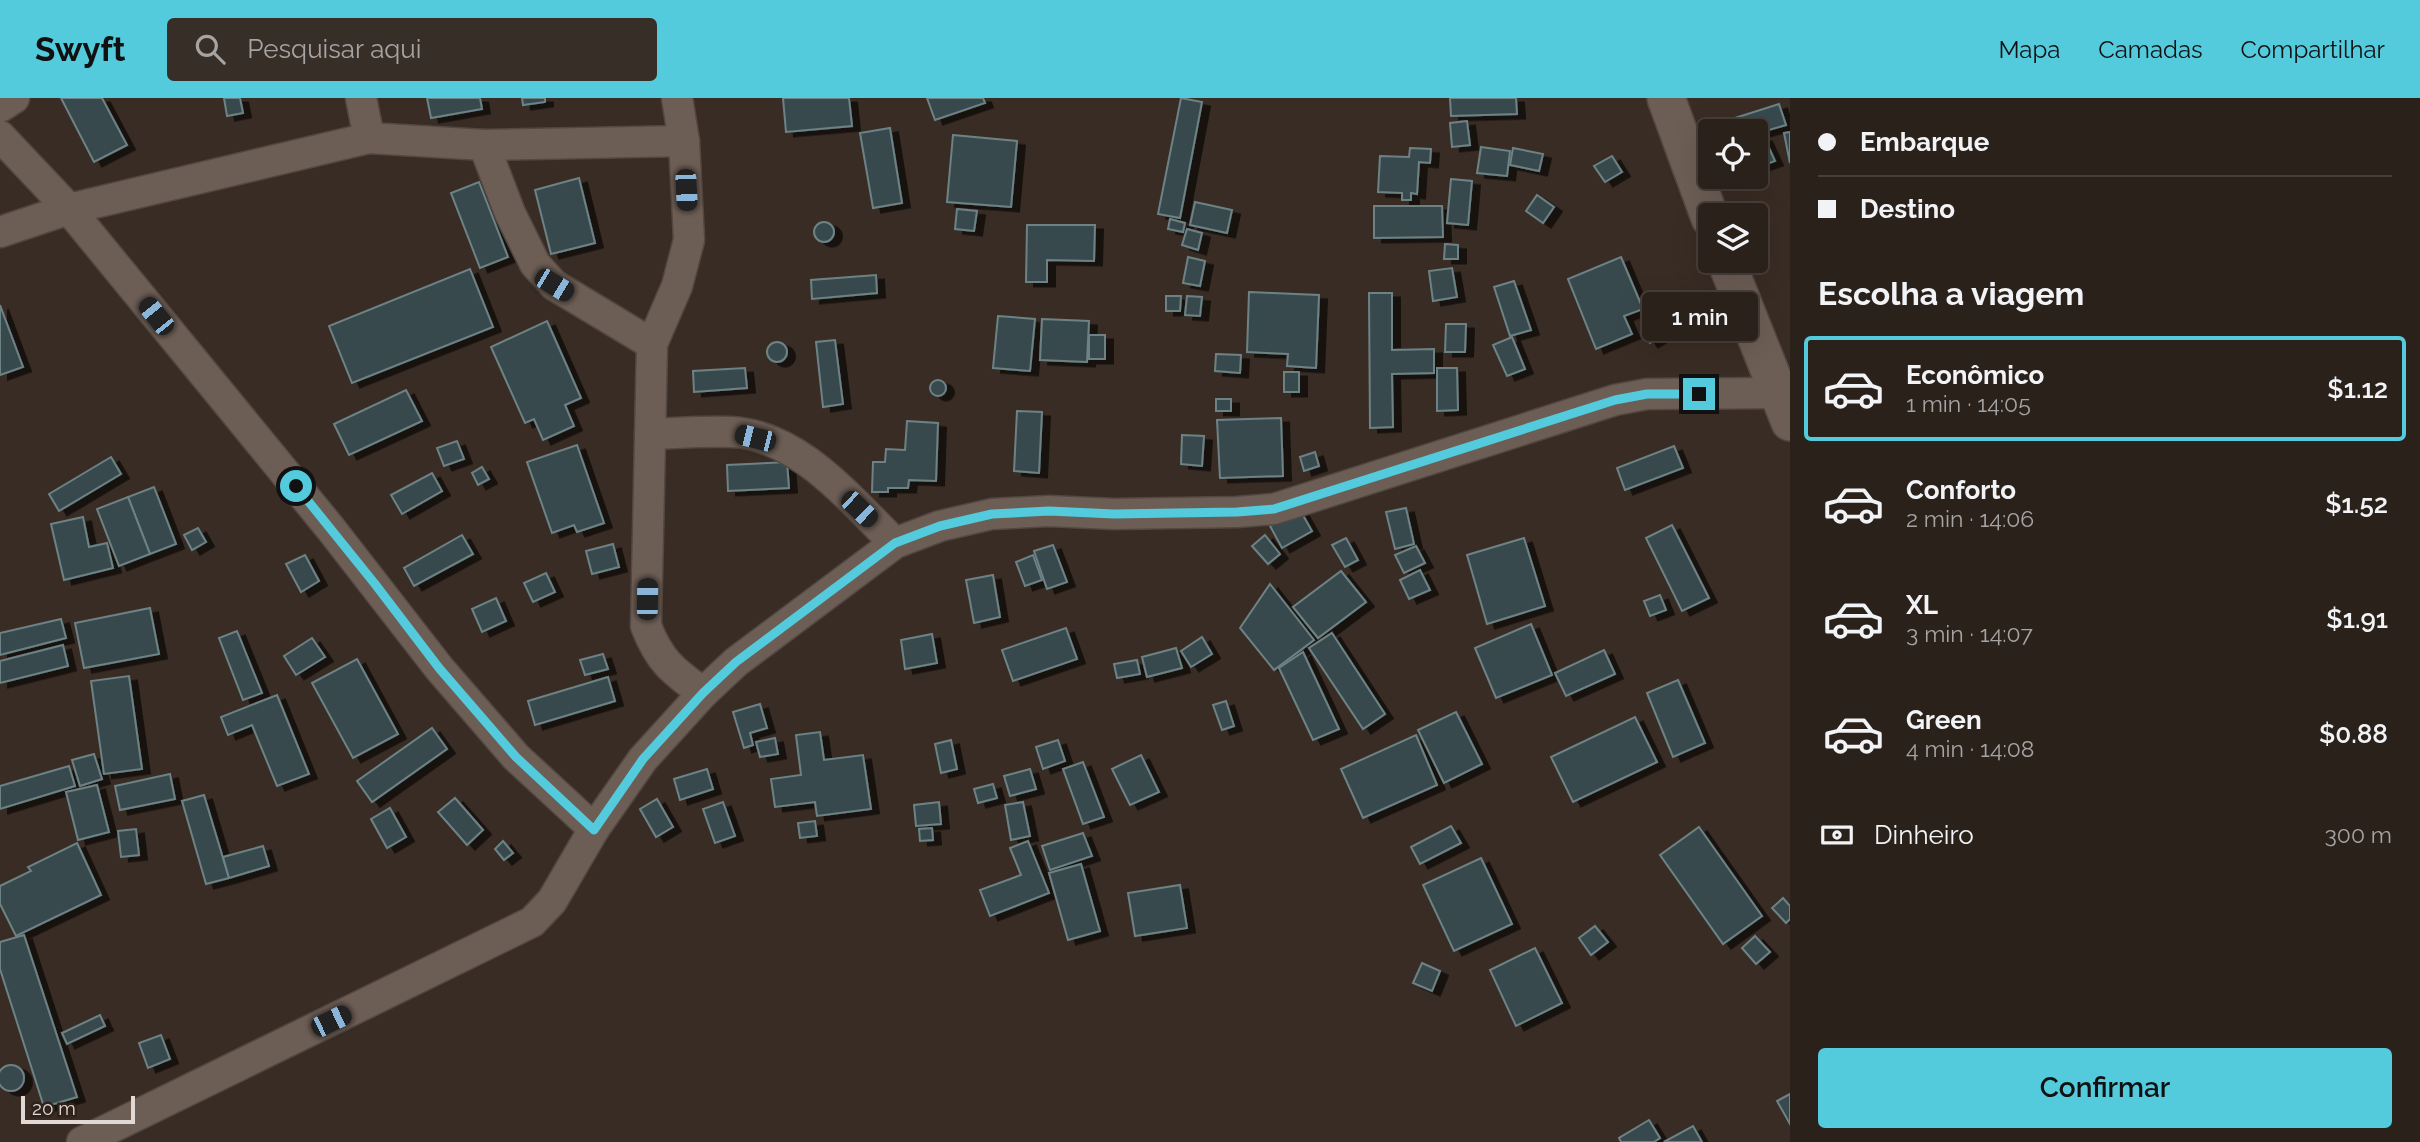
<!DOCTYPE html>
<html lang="pt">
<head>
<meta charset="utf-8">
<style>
  body { margin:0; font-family:Raleway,sans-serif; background:#372e28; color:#f1f3f6; height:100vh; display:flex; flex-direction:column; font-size:26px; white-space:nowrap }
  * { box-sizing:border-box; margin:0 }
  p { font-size:23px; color:#a6a3a3 }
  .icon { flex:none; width:38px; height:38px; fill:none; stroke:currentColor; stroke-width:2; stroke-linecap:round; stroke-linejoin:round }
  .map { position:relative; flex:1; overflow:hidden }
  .sheet { display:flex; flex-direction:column; background:#2b211b; width:630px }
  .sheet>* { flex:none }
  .hud { display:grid; align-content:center; height:154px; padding:0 28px; background:#2b211b }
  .buttons { position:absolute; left:1698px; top:21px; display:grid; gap:14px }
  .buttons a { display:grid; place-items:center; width:70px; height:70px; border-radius:7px; background:#2b211b; box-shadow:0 7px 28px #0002,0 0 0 2px #473e3a; font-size:35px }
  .scale { position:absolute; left:21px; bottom:18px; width:114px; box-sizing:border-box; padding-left:7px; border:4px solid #e2d9d4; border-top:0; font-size:19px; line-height:24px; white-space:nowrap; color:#e2d9d4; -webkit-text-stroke:5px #2f221a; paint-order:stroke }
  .end { position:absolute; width:32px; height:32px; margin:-16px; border:9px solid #54cadd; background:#111; box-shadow:0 0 0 4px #111 }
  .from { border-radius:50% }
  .bubble { position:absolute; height:49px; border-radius:7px; background:#2b211b; box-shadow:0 7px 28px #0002,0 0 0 2px #473e3a; font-size:23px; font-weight:600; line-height:49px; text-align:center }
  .car { position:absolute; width:21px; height:42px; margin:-21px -10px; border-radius:9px; box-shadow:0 0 5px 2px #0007; background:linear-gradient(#222 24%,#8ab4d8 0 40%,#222 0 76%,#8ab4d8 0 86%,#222 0) }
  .hud b { display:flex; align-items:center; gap:24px; height:66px; font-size:26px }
  .hud b+b { border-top:2px solid #473e3a }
  .hud i { width:18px; height:18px; background:#f1f3f6 }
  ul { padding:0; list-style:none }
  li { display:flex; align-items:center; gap:21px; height:105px; margin:0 14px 10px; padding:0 14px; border:4px solid transparent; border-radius:7px }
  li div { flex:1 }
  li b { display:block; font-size:26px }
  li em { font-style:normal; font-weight:600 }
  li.active { border-color:#54cadd }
  li>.icon { width:63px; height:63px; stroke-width:1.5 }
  h2 { padding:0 28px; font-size:32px; line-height:84px }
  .pay { display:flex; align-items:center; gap:18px; height:77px; padding:0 28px; font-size:26px }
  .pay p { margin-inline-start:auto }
  .button { display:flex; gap:14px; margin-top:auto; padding:14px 28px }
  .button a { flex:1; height:80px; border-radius:7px; background:#54cadd; color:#111; font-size:28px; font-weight:600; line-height:80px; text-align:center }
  header { display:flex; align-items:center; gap:42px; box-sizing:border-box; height:98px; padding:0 35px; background:#54cadd; color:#111 }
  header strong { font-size:33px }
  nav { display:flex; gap:38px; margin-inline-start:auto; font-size:24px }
  .search { width:490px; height:63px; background:#372e28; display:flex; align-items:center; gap:18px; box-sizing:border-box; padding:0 24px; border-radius:7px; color:#a6a3a3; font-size:26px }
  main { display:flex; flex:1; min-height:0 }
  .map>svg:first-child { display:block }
  .building { fill:#374a4d; stroke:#6d8285; stroke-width:2; filter:url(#shadow) }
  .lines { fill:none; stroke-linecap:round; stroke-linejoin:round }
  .minor-casing { stroke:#524741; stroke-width:33 }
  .tertiary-casing { stroke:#524741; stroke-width:40 }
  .minor { stroke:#6d5e55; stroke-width:30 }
  .tertiary { stroke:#6d5e55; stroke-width:37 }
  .route { stroke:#54cadd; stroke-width:9 }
</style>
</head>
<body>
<header>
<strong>Swyft</strong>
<div class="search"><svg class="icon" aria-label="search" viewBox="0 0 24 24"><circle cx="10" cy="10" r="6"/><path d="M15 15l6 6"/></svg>Pesquisar aqui</div>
<nav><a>Mapa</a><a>Camadas</a><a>Compartilhar</a></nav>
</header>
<main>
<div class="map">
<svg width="1790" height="1044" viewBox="0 0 1790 1044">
  <defs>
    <filter id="shadow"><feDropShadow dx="8" dy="4.5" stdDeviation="0" flood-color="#0009"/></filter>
  </defs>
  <rect width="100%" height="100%" fill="#392c24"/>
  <g class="building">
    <path d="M61,0H102L127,47L94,64Z"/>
    <path d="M224,0H240L243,15L227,18Z"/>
    <path d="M427,0H480L482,11L431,20Z"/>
    <path d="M522,0H545V4L523,7Z"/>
    <path d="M783,0H849L852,28L786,34Z"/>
    <path d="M927,0H983L985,5L935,22Z"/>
    <path d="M1181,0L1202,4L1180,120L1158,116Z"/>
    <path d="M1450,0H1516L1517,16L1451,18Z"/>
    <path d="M1779,6L1786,27L1755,36V33H1739L1735,20Z"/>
    <path d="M1467,23L1470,47L1452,49L1450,25Z"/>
    <path d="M890,30L902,105L873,110L860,35Z"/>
    <path d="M1790,34V65L1784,35Z"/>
    <path d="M953,37L1017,43L1011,109L947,104Z"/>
    <path d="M1764,39L1775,63L1755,70V42Z"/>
    <path d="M1481,49L1510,53L1507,78L1477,75Z"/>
    <path d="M1410,50L1431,51L1430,65L1419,64L1417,96L1411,95V102H1402V95L1378,94L1380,58L1409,59Z"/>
    <path d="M1513,50L1543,56L1539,73L1510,67Z"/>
    <path d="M1612,58L1622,74L1605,84L1594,68Z"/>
    <path d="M579,80L595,145L551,156L535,92Z"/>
    <path d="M1451,81L1472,83L1468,127L1447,125Z"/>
    <path d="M479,84L508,159L480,170L451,95Z"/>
    <path d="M1537,97L1554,109L1543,125L1526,113Z"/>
    <path d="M1195,104L1232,112L1227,135L1190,127Z"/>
    <path d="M1374,108H1442L1443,139L1374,140Z"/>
    <path d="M957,111L977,113L974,133L955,131Z"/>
    <path d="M1170,121L1185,125L1183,134L1168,131Z"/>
    <circle cx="824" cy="134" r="10"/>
    <path d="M1027,127H1095L1094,163L1047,162V184H1026Z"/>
    <path d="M1187,131L1202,135L1198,152L1182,147Z"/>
    <path d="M1445,146L1458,147V161H1444Z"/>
    <path d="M1188,159L1205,163L1200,188L1183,185Z"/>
    <path d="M1621,159L1643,211L1624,218L1632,236L1596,251L1568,181Z"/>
    <path d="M1452,170L1457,199L1433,203L1429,173Z"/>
    <path d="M470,171L493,229L352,285L329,228Z"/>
    <path d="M876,177L877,195L812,201L811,182Z"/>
    <path d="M1514,183L1531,232L1510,238L1494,189Z"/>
    <path d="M1249,194L1319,197L1316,270L1287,268L1288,256L1247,254Z"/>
    <path d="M1690,194L1700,211L1674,227L1664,210Z"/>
    <path d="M1369,195H1392V252L1434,251V275L1392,276L1393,329L1370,330Z"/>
    <path d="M1166,198H1181L1180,213H1166Z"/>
    <path d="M1187,198L1202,199L1200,218L1185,217Z"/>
    <path d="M0,207L23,269L0,277Z"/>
    <path d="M998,218L1035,221L1030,273L993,270Z"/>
    <path d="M1664,219L1672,232L1650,245L1642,233Z"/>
    <path d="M1042,221L1089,223L1087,264L1040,262Z"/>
    <path d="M547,223L581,300L565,307L574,328L543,342L534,321L525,325L491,249Z"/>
    <path d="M1446,226H1466L1465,254H1445Z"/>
    <rect x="1089" y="237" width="16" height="24"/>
    <path d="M1512,239L1525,271L1507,278L1493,247Z"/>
    <path d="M835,242L843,306L823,309L816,244Z"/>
    <circle cx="777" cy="254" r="10"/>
    <path d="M1216,256L1241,257L1240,275L1215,273Z"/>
    <path d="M745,270L747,290L694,294L693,273Z"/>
    <path d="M1437,270H1457L1458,312L1437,313Z"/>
    <rect x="1284" y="274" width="15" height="20"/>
    <circle cx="938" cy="290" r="8"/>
    <path d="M406,292L422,323L349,357L334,326Z"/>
    <rect x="1216" y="301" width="15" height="12"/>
    <path d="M1017,313L1042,314L1039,375L1014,373Z"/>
    <path d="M1281,320L1283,378L1220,380L1217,322Z"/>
    <path d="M907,323L938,325L936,383L909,382L908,390H888V394H872L873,364H885L886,351L905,352Z"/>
    <path d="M1182,337L1204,338L1202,368L1181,366Z"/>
    <path d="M457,343L464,361L444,368L437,350Z"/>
    <path d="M577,347L604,425L577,434L574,427L552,435L527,364Z"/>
    <path d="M1674,348L1683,370L1625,392L1617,370Z"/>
    <path d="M1315,354L1319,368L1304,373L1300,359Z"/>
    <path d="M111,359L121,376L59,413L49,396Z"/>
    <path d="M787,364L789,390L728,393L727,367Z"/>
    <path d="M482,369L489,381L478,387L472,375Z"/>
    <path d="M432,375L442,393L402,416L391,397Z"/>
    <path d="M154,389L176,446L150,456L128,399Z"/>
    <path d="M128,399L150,456L119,468L97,411Z"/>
    <path d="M1406,410L1414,446L1395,451L1386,414Z"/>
    <path d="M1300,412L1312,433L1282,450L1270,428Z"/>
    <path d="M83,419L89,449L107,445L113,470L64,482L51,426Z"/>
    <path d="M1672,427L1709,500L1682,513L1646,440Z"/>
    <path d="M198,430L206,444L192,452L184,437Z"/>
    <path d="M462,437L473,456L414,488L404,470Z"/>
    <path d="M1265,437L1280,456L1268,466L1252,448Z"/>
    <path d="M1346,440L1358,462L1345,469L1332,447Z"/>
    <path d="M1524,440L1545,508L1487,526L1467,457Z"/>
    <path d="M613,446L619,469L592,476L586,453Z"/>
    <path d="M1053,447L1067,484L1047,491L1034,453Z"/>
    <path d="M1416,448L1425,465L1404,475L1395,457Z"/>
    <path d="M305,457L319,483L301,494L286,466Z"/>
    <path d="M1033,457L1042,482L1025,488L1016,464Z"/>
    <path d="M1420,472L1430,492L1409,501L1400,482Z"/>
    <path d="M1341,473L1366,504L1318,540L1293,509Z"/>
    <path d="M546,475L555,494L533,504L524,485Z"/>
    <path d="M993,477L1000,519L974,525L966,482Z"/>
    <path d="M1270,486L1314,542L1274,572L1240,530Z"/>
    <path d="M1660,497L1666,512L1650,518L1644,503Z"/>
    <path d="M496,500L506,523L482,534L472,511Z"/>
    <path d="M150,510L159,556L84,570L75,525Z"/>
    <path d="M61,521L66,540L0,557V535Z"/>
    <path d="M1531,526L1552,577L1496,600L1475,550Z"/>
    <path d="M1066,530L1077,561L1013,583L1002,552Z"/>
    <path d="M237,533L262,595L243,602L219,540Z"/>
    <path d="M1332,535L1385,616L1363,631L1309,550Z"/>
    <path d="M932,536L937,565L905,571L901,542Z"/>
    <path d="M1202,539L1212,556L1191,569L1181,553Z"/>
    <path d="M312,540L325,559L296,577L284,558Z"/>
    <path d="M63,547L68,568L0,585V563Z"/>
    <path d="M1176,550L1182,570L1147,579L1142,559Z"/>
    <path d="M1604,552L1615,576L1566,598L1555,575Z"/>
    <path d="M1303,554L1339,631L1313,642L1279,570Z"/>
    <path d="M603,556L608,571L585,577L580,562Z"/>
    <path d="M357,561L398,636L353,660L312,585Z"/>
    <path d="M1137,562L1140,576L1117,580L1114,566Z"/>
    <path d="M129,578L142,671L104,676L91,583Z"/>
    <path d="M608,579L615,603L535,627L528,603Z"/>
    <path d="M1678,582L1705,645L1673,659L1647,595Z"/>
    <path d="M277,597L309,676L277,688L252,627L228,637L221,619Z"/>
    <path d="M1226,603L1234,628L1222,632L1213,607Z"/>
    <path d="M760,606L767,630L750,635L753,647L744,650L733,614Z"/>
    <path d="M1456,614L1482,666L1444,685L1418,632Z"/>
    <path d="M1635,619L1657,664L1573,704L1551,659Z"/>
    <path d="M432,630L447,651L372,704L357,683Z"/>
    <path d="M820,634L824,662L863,657L871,711L817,718L815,704L775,709L771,681L801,677L796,637Z"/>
    <path d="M1416,637L1437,687L1363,720L1341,671Z"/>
    <path d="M775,640L778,656L760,659L756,644Z"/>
    <path d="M951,642L957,671L941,675L935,646Z"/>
    <path d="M1058,642L1065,663L1043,671L1036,649Z"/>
    <path d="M94,656L102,681L80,688L72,662Z"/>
    <path d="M1141,657L1159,694L1130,707L1112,671Z"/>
    <path d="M1083,664L1104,719L1083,726L1063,671Z"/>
    <path d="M69,668L75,688L0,711V688Z"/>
    <path d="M707,671L713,691L680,702L674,681Z"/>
    <path d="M1030,671L1036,691L1010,698L1004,678Z"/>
    <path d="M170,676L175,701L120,712L115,688Z"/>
    <path d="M993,686L997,700L978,705L974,691Z"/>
    <path d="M97,687L109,734L78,742L66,694Z"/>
    <path d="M204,697L229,780L206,786L182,703Z"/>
    <path d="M455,700L483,732L467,747L438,714Z"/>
    <path d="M657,701L673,729L656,739L640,711Z"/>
    <path d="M723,704L735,738L715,745L703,711Z"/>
    <path d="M939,704L941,726L916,728L914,707Z"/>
    <path d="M1023,704L1030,738L1011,742L1005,707Z"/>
    <path d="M390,710L406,739L387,750L371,721Z"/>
    <path d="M815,723L817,738L800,740L798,725Z"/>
    <path d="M1451,728L1461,745L1420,766L1411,749Z"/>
    <path d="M1699,729L1762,818L1723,846L1660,757Z"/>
    <path d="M932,730L933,742L920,743L919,731Z"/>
    <path d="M136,731L139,757L121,759L118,733Z"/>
    <path d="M1083,735L1092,758L1050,772L1042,748Z"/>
    <path d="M503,743L513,755L504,762L495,751Z"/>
    <path d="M1028,743L1049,795L990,818L980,792L1021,777L1010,750Z"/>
    <path d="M77,745L101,797L16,838L0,806V788L31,773L28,769Z"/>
    <path d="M263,748L269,768L229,780L223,759Z"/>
    <path d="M1481,760L1512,826L1454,853L1423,787Z"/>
    <path d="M1081,766L1100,833L1068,842L1049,775Z"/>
    <path d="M1180,787L1187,830L1135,838L1128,795Z"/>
    <path d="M1783,800L1790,808V821L1786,825L1772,810Z"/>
    <path d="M1595,828L1608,844L1591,857L1579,840Z"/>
    <path d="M24,837L77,999L44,1009L0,871V844Z"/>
    <path d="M1755,838L1770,854L1756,866L1742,850Z"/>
    <path d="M1535,850L1562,905L1516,928L1490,872Z"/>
    <path d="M1422,865L1440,873L1432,893L1413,885Z"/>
    <path d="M100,917L105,928L67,946L62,935Z"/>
    <path d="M161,937L170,961L148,970L139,945Z"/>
    <circle cx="11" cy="980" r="13"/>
    <path d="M1790,996V1026L1777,1003Z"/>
    <path d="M1649,1022L1660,1040L1654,1044H1621L1619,1040Z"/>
    <path d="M1693,1028L1702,1044H1664Z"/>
  </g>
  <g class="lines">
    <defs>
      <g id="minor">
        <path d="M361,0L369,40"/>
        <path d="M677,0L684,43L689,142L677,188L652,246L646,528C660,564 673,573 703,595"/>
        <path d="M0,9L14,0"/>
        <path d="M0,38L69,111L331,431L439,570L516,659L594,731"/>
        <path d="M484,47L510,115L535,166L554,187L652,246"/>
        <path d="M0,134L69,111L369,40L484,47L684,43"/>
        <path d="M650,336C677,335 705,333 732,334C800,338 849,401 895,445"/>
        <path d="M82,1044L532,824L552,803L594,731L643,661L703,595L736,564L895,445L940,428L992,416L1049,413L1114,416L1237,414L1274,411L1615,302L1647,296L1790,295"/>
      </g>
      <g id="tertiary">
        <path d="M1666,0L1710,120"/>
        <path d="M1726,163L1790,324"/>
      </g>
    </defs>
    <use href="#minor" class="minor-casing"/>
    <use href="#tertiary" class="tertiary-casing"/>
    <use href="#minor" class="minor"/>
    <use href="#tertiary" class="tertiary"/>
  </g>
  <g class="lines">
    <path class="route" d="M296,388L375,486L439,570L516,659L594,732L643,661L703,595L736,564L895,445L940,428L992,416L1049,413L1114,416L1237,414L1274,411L1615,302L1647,296H1699"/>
  </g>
</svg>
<div class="buttons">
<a><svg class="icon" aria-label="locate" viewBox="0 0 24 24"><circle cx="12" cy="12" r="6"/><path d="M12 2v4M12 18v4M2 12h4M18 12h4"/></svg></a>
<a><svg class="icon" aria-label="layers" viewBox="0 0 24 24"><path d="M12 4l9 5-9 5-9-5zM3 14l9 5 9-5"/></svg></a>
</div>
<div class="scale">20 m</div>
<i class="end from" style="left:296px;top:388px"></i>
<i class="end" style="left:1699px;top:296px"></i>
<div class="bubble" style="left:1642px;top:194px;width:116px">1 min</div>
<i class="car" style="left:686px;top:92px;rotate:177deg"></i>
<i class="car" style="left:554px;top:187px;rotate:121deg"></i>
<i class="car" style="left:156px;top:218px;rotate:321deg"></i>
<i class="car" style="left:755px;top:340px;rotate:284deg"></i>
<i class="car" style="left:859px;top:411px;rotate:134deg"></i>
<i class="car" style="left:647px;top:501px;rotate:1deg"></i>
<i class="car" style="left:331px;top:923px;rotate:64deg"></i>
</div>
<section class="sheet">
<div class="hud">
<b><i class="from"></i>Embarque</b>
<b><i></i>Destino</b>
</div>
<h2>Escolha a viagem</h2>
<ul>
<li class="active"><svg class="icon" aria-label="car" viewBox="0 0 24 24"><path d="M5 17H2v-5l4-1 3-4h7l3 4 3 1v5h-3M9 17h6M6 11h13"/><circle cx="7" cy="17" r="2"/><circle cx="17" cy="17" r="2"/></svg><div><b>Econômico</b><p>1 min · 14:05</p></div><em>$1.12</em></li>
<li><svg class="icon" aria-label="car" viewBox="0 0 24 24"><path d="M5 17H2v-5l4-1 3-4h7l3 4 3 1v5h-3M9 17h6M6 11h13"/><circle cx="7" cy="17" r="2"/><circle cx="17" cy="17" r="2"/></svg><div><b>Conforto</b><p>2 min · 14:06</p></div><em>$1.52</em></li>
<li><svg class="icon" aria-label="car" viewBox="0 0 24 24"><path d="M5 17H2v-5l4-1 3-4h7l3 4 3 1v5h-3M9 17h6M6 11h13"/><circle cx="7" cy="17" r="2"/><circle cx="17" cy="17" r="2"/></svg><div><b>XL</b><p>3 min · 14:07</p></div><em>$1.91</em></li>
<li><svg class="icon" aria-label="car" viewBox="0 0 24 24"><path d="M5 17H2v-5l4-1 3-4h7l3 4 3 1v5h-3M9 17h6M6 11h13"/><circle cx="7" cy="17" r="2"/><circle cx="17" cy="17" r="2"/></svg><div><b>Green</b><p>4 min · 14:08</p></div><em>$0.88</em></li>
</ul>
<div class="pay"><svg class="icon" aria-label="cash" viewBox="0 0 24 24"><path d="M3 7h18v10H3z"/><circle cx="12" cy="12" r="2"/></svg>Dinheiro<p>300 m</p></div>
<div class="button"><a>Confirmar</a></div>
</section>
</main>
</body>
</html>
